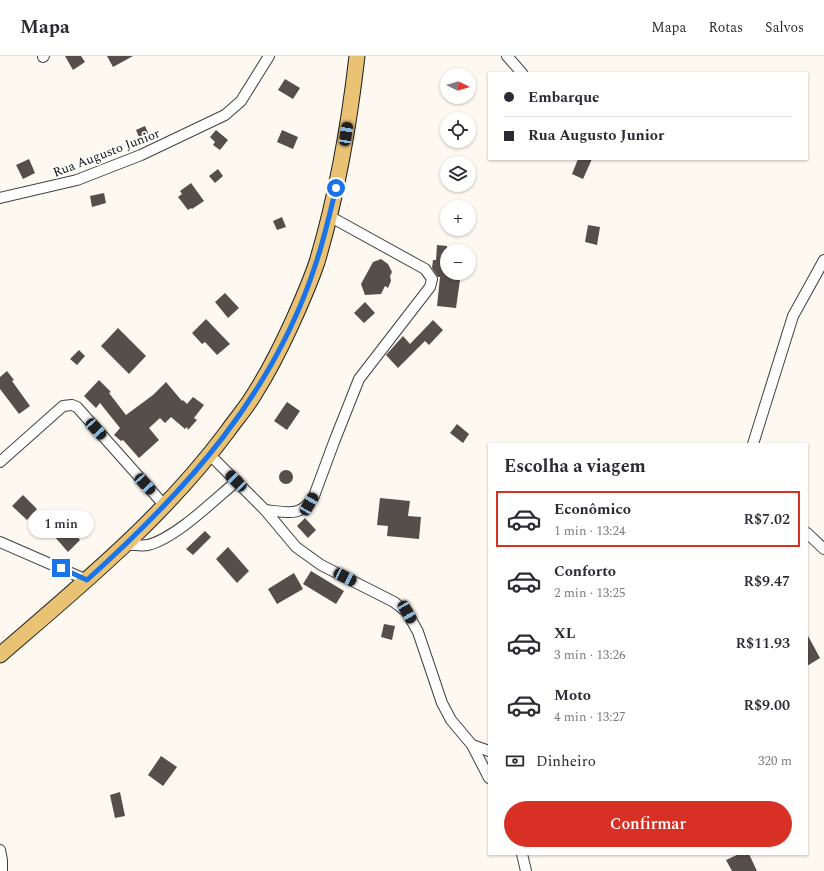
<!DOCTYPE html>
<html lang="pt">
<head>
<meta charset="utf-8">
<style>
  body { margin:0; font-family:Spectral,serif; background:#f2f2f3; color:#2b2b33; height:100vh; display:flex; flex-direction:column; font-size:15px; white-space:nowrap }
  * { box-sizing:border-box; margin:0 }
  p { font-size:13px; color:#7c7c81 }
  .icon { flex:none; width:22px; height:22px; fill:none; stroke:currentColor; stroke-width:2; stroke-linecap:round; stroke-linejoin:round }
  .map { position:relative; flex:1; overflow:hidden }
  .drawer { position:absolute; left:488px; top:387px; width:320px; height:412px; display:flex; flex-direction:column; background:#fff; border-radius:0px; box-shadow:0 1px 3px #0004 }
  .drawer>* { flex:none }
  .hud { position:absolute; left:488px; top:16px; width:320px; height:88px; border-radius:0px; box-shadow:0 1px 3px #0004; display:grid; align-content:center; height:88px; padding:0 16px; background:#fff }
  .needle { width:26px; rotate:95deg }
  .controls { position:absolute; left:440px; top:12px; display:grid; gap:8px }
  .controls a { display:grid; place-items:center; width:36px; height:36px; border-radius:50%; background:#fff; box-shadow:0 1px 3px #0004; font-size:20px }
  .end { position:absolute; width:18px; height:18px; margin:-9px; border:5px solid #1a73e8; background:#fff; box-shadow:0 0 0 2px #fff }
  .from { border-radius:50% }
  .bubble { position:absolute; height:28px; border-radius:14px; background:#fff; box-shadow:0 1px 3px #0004; font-size:13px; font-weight:600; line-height:28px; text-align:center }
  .car { position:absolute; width:12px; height:24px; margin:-12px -6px; border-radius:5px; box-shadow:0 0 3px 1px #0007; background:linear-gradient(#222 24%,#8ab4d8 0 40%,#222 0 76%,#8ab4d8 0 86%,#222 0) }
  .hud b { display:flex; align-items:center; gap:14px; height:38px; font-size:15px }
  .hud b+b { border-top:1px solid #e1e1e2 }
  .hud i { width:10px; height:10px; background:#2b2b33 }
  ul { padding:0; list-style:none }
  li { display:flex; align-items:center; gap:12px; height:56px; margin:0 8px 6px; padding:0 8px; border:2px solid transparent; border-radius:0px }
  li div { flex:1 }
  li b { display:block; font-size:15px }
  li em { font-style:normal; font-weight:600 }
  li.on { border-color:#d93025 }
  li>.icon { width:36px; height:36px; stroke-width:1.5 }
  h2 { padding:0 16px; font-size:18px; line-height:48px }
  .pay { display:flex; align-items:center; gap:10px; height:44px; padding:0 16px; font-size:15px }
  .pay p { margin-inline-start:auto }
  .button { display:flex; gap:8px; margin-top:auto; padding:8px 16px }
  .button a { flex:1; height:46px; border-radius:24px; background:#d93025; color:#fff; font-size:16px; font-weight:600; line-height:46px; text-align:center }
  header { display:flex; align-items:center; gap:24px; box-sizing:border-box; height:56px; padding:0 20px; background:#fff; border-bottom:1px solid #e1e1e2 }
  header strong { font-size:19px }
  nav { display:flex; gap:22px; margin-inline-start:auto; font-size:14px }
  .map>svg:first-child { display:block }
  .building { fill:#554e4b }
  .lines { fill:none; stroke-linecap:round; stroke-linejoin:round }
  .minor-casing { stroke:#414141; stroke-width:12 }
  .primary-casing { stroke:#1f1f1f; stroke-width:17 }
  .minor { stroke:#fff; stroke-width:10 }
  .primary { stroke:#e9c274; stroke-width:15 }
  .route { stroke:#1a73e8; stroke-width:5 }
  .labels { text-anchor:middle; stroke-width:4; stroke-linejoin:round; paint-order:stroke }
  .street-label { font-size:13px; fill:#0e0e0e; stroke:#fff }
</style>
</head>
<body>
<header>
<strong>Mapa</strong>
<nav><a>Mapa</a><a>Rotas</a><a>Salvos</a></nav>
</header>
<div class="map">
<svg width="824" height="815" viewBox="0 0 824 815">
  <rect width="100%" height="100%" fill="#fdf9f0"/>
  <g class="building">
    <path d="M65,0H81L85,6L73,14Z"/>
    <path d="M107,0H133L113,11Z"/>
    <path d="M285,23L300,32L293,43L278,34Z"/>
    <path d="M145,70L151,84L142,88L136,74Z"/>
    <path d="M216,74L228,84L220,94L213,89L215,86L210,81Z"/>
    <path d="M282,74L298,81L293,93L277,86Z"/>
    <path d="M29,103L35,117L23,123L16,109Z"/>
    <path d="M578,103H592L583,123L572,118Z"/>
    <path d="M218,113L223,120L215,127L209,120Z"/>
    <path d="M191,127L204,145L192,153L191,152L188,154L178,141L182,138L180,135Z"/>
    <path d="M104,137L106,147L92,151L90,140Z"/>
    <path d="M282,161L286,171L277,174L273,165Z"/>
    <path d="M588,169L600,171L597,189L585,186Z"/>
    <path d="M437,189L447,190V217H461L456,252L437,250L440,221H438L432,212L433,204H436Z"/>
    <path d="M381,203L388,208L392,216L390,220L391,225L388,232L385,230L381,238L365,239L361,228L373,206Z"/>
    <path d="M225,237L239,252L228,262L215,246Z"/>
    <path d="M365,246L375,257L364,267L354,257Z"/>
    <path d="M206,263L230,288L217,299L205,286L202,288L192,277Z"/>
    <path d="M433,264L443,274L429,289L425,285L398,312L386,299L403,280L410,288Z"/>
    <path d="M118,272L146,300L129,318L101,290Z"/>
    <path d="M79,294L85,300L77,309L70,303Z"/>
    <path d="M7,315L14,324L12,325L30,350L19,358L0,333V321Z"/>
    <path d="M99,324L111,336L109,337L126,359L153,339L166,326L182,345L183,344L187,348L193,341L204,349L194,362L197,364L188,374L187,371L185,373L171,361L165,367L160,362L149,372L159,384L139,402L123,384L121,385L114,379L120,372L100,347L96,352L84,340Z"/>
    <path d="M287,346L300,355L287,374L274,365Z"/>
    <path d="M457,368L469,378L463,387L450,377Z"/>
    <circle cx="286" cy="421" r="7"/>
    <path d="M23,439L37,453L27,464L12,450Z"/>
    <path d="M380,442L410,445L408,460L421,461L419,483L387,480L388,470L377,469Z"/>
    <path d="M68,458L75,466L69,471L80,484L68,496L54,480L62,473L57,468Z"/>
    <path d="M305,462L316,474L308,482L297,470Z"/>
    <path d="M205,475L211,481L193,499L186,493Z"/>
    <path d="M228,491L249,515L237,527L216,503Z"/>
    <path d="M311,515L344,535L336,548L303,528Z"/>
    <path d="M294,517L303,533L277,548L268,533Z"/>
    <path d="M384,568L395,570L392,584L381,581Z"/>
    <path d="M807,578L820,602L807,610Z"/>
    <path d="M161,700L177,711L163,730L148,719Z"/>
    <path d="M120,736L125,760L115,762L110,739Z"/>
    <path d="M739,798H749L757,815H732L726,804Z"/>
  </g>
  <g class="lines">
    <defs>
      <g id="minor">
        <path d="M507,0L522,17"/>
        <path d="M43,1L44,0"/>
        <path d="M0,142L77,124L141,99L225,59L241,45L269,0"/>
        <path d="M753,388L793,260L824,204"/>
        <path d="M210,399L265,454L296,491L321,509L394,546L407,556L418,576L442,647L451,664L472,689L489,722"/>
        <path d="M0,406L63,350L72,349L77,351L165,450"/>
        <path d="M265,454C287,456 301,462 314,440L334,386L359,323L430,231L432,223L425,213L329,160"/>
        <path d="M807,477L824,493"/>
        <path d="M0,486L87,524"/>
        <path d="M126,488C133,489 142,490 148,489C176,482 214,444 237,425"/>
        <path d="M472,689L489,695"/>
        <path d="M0,794L2,804V815"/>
        <path d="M522,798L526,815"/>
      </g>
      <path id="primary" d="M0,599C81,529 163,462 227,376C236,363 247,351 255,337C269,315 281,291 292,267C301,247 310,227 317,206C337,139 349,70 357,0"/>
    </defs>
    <use href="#minor" class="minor-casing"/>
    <use href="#primary" class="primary-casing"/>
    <use href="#minor" class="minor"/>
    <use href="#primary" class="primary"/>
  </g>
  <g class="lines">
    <path class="route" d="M61,512L87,524C187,434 274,338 316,207C324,183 330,157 336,132"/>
  </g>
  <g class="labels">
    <g class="street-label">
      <text transform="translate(106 96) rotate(-21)" y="5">Rua Augusto Junior</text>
    </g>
  </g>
</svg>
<div class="controls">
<a><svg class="needle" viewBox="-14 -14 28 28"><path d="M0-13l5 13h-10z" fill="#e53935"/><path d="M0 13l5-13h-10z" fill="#7c7c81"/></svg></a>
<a><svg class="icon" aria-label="locate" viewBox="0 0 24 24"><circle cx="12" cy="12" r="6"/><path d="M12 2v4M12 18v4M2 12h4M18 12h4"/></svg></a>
<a><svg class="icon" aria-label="layers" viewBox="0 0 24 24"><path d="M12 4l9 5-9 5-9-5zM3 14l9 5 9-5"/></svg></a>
<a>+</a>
<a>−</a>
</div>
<i class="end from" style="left:336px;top:132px"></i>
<i class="end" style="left:61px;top:512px"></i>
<div class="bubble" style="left:28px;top:454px;width:66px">1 min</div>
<i class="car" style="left:346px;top:78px;rotate:9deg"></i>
<i class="car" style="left:96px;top:373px;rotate:138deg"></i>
<i class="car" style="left:236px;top:425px;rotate:315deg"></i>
<i class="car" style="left:145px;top:428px;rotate:138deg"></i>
<i class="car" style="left:309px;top:448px;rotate:30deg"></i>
<i class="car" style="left:345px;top:521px;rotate:117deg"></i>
<i class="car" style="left:407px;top:556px;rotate:150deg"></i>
<div class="hud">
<b><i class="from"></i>Embarque</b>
<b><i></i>Rua Augusto Junior</b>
</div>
<section class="drawer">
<h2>Escolha a viagem</h2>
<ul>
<li class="on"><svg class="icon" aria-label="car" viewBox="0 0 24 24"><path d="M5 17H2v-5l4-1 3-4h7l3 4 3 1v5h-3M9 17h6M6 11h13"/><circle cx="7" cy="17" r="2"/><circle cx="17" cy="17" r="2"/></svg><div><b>Econômico</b><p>1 min · 13:24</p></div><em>R$7.02</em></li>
<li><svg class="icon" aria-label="car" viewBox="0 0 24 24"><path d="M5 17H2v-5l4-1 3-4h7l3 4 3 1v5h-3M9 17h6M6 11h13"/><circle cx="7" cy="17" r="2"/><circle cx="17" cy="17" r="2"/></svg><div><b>Conforto</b><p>2 min · 13:25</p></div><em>R$9.47</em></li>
<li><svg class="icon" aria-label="car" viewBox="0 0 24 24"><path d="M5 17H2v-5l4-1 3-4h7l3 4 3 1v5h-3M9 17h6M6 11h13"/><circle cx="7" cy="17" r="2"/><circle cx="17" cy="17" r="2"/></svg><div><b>XL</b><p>3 min · 13:26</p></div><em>R$11.93</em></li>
<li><svg class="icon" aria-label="car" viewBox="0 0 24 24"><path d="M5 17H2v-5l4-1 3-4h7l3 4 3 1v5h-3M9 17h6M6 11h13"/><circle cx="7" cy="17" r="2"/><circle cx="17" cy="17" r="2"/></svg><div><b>Moto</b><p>4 min · 13:27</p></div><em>R$9.00</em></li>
</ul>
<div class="pay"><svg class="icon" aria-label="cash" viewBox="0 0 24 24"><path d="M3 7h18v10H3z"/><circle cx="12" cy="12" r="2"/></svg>Dinheiro<p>320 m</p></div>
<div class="button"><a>Confirmar</a></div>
</section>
</div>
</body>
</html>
